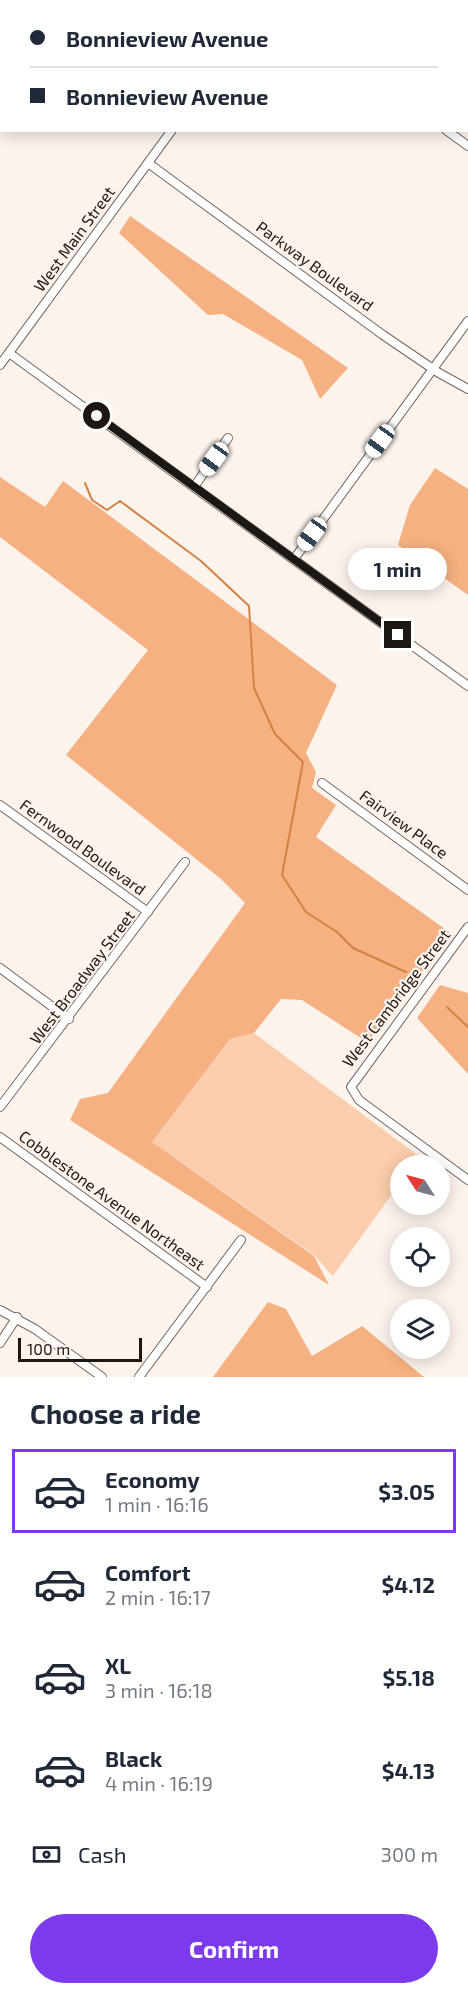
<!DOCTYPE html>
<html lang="en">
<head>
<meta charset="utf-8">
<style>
  body { margin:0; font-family:"Exo 2",sans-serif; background:#f6f6f7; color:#1f2937; height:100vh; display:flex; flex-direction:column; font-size:22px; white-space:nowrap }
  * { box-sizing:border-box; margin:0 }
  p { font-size:20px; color:#747a83 }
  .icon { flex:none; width:33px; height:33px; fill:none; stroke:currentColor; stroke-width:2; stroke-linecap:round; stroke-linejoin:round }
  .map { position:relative; height:1377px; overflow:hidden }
  .side { display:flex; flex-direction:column; background:#fff; flex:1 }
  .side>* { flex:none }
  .hud { position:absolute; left:0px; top:0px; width:468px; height:132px; box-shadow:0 3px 15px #0003; display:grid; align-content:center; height:132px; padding:0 30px; background:#fff }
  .needle { width:39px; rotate:306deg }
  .controls { position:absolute; left:390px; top:1155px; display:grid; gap:12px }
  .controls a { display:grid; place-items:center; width:60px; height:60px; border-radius:50%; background:#fff; box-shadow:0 3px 15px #0003; font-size:30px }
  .scale { position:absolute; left:18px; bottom:15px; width:124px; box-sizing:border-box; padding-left:6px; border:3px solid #1c1713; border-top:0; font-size:16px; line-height:21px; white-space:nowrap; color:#1c1713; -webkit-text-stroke:4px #fdf3ed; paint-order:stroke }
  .end { position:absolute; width:27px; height:27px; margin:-14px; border:8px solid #1c1713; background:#fff; box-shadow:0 0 0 3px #fff }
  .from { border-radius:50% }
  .bubble { position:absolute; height:42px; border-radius:21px; background:#fff; box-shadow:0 3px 15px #0003; font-size:20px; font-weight:700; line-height:42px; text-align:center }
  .car { position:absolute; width:18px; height:36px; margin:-18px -9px; border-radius:8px; box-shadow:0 0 4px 2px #0007; background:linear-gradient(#fff 24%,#345 0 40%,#fff 0 76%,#345 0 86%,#fff 0) }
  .hud b { display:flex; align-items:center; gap:21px; height:57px; font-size:22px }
  .hud b+b { border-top:2px solid #e0e1e3 }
  .hud i { width:15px; height:15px; background:#1f2937 }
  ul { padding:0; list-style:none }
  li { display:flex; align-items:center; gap:18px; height:84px; margin:0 12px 9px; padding:0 18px; border:3px solid transparent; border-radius:0px }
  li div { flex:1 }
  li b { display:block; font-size:22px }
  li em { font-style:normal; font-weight:700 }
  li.on { border-color:#7c3aed }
  li>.icon { width:54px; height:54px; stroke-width:1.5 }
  h2 { padding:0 30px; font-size:27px; line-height:72px }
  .pay { display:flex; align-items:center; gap:15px; height:66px; padding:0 30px; font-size:22px }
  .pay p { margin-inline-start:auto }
  .primary-button { display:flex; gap:12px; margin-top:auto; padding:12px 30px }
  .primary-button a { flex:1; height:69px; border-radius:36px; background:#7c3aed; color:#fff; font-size:24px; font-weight:700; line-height:69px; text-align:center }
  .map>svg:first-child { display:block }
  .green { fill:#fccdac }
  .forest { fill:#f5b181 }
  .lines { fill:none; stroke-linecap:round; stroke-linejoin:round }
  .stream { stroke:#d28243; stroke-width:2 }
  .minor-casing { stroke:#74665d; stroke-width:10 }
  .minor { stroke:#fff; stroke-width:8 }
  .rail-casing { stroke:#847d78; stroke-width:4.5 }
  .rail { stroke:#fdf3ed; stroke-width:2; stroke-dasharray:7; stroke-linecap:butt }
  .route { stroke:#1c1713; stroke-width:8 }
  .labels { text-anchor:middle; stroke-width:4.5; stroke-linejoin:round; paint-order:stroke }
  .street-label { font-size:16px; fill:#1c1713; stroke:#fdf3ed }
</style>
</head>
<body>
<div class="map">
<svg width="468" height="1377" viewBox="0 0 468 1377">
  <rect width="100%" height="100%" fill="#fdf3ed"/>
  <path class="green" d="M254,1033L420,1157L414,1165L400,1166V1183L333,1276L314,1255L152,1142L230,1039Z"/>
  <g class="forest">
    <path d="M130,216L348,368L320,399L302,360L223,314L208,315L119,233Z"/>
    <path d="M435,468L468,489V595L398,545L410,505Z"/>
    <path d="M0,477L45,507L63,481L337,685L306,753L316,772L312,788L336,805L316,837L452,934L367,1042L302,1000L281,999L254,1033L230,1039L152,1142L314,1256L329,1285L70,1120L80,1099L108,1093L245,903L221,879L66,755L148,650L0,537Z"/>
    <path d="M440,985L468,993V1074L417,1018Z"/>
    <path d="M268,1302L286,1309L312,1356L362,1326L424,1377H213Z"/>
  </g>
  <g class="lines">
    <g class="stream">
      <path d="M85,483L92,500L107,510L120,501L201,561L249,606L254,688L275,734L303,762L282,875L306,912L337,932L353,948L406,972"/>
      <path d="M447,1007L468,1027"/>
    </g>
    <defs>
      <g id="minor">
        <path d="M268,0L270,2"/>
        <path d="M408,2L409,0"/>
        <path d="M466,117L468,115"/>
        <path d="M446,130L468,146"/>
        <path d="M148,163L383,335L439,373L468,389"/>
        <path d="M9,353L468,686"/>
        <path d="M0,365L172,130"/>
        <path d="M194,487L228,438"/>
        <path d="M294,559L468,321"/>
        <path d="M322,783L468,890"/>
        <path d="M0,805L148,912"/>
        <path d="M468,927L351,1087L359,1100L468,1180"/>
        <path d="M0,968L69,1019"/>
        <path d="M0,1107L185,862"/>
        <path d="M0,1137L207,1287"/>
        <path d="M0,1310L35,1329L102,1377"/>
        <path d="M0,1343L17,1317"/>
        <path d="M139,1377L241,1240"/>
      </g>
    </defs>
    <use href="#minor" class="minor-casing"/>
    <use href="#minor" class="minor"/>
    <defs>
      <g id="rail">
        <path d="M20,2L21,0"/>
        <path d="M0,30L2,28"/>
      </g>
    </defs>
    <use href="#rail" class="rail-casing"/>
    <use href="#rail" class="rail"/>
  </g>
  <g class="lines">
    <path class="route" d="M97,416L398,635"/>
  </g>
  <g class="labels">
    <g class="street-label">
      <text transform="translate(74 239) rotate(-54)" y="6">West Main Street</text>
      <text transform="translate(315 266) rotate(36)" y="6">Parkway Boulevard</text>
      <text transform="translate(404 824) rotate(36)" y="6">Fairview Place</text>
      <text transform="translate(83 847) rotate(36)" y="6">Fernwood Boulevard</text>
      <text transform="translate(82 977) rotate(-53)" y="6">West Broadway Street</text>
      <text transform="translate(396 998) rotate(-53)" y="6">West Cambridge Street</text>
      <text transform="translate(112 1200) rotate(36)" y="6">Cobblestone Avenue Northeast</text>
    </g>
  </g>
</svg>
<div class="controls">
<a><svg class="needle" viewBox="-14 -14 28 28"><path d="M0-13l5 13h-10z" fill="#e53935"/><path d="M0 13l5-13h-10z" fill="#747a83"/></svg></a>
<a><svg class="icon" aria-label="locate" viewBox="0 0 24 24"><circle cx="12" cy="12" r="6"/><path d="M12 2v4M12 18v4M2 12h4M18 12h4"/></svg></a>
<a><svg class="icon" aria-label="layers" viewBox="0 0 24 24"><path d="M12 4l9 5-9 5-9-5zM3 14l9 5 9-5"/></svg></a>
</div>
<div class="scale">100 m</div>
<i class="end from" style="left:97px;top:416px"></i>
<i class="end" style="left:398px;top:635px"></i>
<div class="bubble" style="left:348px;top:548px;width:99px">1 min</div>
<i class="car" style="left:380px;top:441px;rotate:216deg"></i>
<i class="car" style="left:214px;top:459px;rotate:216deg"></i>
<i class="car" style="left:312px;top:534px;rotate:216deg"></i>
<div class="hud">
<b><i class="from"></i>Bonnieview Avenue</b>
<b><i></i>Bonnieview Avenue</b>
</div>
</div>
<section class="side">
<h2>Choose a ride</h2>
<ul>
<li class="on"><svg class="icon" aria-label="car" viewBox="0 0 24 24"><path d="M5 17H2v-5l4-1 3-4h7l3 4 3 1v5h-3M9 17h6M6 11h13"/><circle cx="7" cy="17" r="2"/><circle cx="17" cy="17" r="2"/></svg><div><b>Economy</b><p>1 min · 16:16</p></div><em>$3.05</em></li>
<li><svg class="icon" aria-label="car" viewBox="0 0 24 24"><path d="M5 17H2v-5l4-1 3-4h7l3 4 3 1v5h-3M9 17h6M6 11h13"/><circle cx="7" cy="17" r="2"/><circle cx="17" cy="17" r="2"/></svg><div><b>Comfort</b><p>2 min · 16:17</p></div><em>$4.12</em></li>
<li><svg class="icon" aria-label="car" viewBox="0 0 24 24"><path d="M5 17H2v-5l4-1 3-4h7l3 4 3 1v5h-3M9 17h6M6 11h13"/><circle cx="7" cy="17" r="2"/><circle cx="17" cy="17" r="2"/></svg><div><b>XL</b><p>3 min · 16:18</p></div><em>$5.18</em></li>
<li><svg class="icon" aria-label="car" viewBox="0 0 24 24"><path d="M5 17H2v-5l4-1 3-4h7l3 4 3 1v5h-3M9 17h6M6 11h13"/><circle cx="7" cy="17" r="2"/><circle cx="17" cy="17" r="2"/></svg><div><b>Black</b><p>4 min · 16:19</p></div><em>$4.13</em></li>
</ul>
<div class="pay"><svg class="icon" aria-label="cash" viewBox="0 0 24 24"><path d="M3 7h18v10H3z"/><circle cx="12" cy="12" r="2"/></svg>Cash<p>300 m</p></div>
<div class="primary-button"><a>Confirm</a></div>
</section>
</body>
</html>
